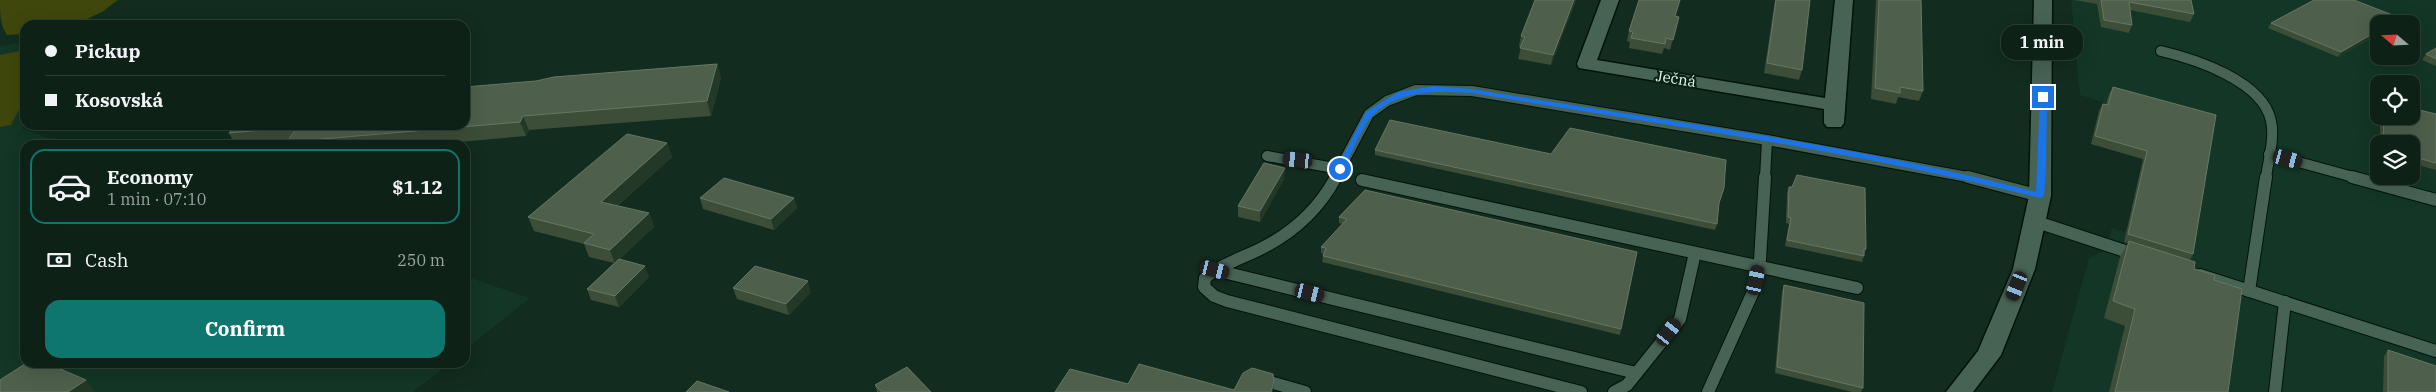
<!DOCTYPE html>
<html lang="en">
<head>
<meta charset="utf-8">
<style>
  body { margin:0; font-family:"IBM Plex Serif",serif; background:#1c2e24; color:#f1f3f6; height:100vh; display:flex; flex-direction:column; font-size:19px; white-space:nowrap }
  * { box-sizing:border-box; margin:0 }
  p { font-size:16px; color:#9ba3a1 }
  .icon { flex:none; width:28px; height:28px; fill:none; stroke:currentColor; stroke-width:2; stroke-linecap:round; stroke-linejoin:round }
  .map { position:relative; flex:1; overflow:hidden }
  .side { position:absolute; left:20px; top:140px; width:450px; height:228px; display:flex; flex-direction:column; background:#0e2117; border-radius:15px; box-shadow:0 5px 20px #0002,0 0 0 1px #2e3e36 }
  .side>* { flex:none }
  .top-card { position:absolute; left:20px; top:20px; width:450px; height:110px; border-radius:15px; box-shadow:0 5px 20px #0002,0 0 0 1px #2e3e36; display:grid; align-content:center; height:110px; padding:0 25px; background:#0e2117 }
  .needle { width:32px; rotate:289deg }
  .fabs { position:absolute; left:2370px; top:15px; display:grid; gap:10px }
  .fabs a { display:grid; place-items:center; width:50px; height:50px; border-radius:10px; background:#0e2117; box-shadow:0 5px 20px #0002,0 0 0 1px #2e3e36; font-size:25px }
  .end { position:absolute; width:22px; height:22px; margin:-11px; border:6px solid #1a73e8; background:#fff; box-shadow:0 0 0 2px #fff }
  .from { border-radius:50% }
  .bubble { position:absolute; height:35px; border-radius:15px; background:#0e2117; box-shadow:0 5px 20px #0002,0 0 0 1px #2e3e36; font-size:16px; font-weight:700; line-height:35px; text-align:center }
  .car { position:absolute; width:15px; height:30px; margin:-15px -8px; border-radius:6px; box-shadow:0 0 4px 1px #0007; background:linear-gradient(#222 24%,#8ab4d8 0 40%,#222 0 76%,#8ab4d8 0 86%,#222 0) }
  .top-card b { display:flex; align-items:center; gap:18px; height:48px; font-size:19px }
  .top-card b+b { border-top:1px solid #2e3e36 }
  .top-card i { width:12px; height:12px; background:#f1f3f6 }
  ul { padding:9px 0 0; list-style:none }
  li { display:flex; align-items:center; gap:15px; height:75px; margin:0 10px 8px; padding:0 15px; border:2px solid transparent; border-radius:15px }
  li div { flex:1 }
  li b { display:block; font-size:19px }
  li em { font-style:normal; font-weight:700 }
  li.selected { border-color:#0f766e }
  li>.icon { width:45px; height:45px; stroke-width:1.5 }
  .pay { display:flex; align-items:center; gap:12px; height:55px; padding:0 25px; font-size:19px }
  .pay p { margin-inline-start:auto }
  .cta { display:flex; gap:10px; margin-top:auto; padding:10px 25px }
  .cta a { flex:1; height:58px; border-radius:15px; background:#0f766e; color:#fff; font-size:20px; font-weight:700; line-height:58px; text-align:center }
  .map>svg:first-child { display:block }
  .built { fill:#133626; fill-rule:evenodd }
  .green { fill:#3f470c }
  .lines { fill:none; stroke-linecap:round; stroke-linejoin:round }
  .service-far1-casing { stroke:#001409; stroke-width:12 }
  .service-casing { stroke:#001409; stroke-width:14 }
  .minor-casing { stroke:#001409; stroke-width:3 }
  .service-far1 { stroke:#476354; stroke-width:10 }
  .service { stroke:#476354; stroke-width:12 }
  .minor { fill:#476354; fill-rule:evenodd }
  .wall { fill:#3c4d38 }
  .shaded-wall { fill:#233826 }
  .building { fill:#4e5f4b; stroke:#667764 }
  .route { fill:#1a73e8 }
  .labels { text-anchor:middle; stroke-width:4.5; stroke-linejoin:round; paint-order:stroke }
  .street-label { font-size:15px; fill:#e6f6ec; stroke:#072316 }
</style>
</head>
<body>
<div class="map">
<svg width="2436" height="392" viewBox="0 0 2436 392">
  <rect width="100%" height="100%" fill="#122c1f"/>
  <g class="built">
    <path d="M2071,0H2436V392H2052L2089,258L2104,251L2112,228L2125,232L2127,230L2143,160L2091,144L2093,138L2087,136H2092L2102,102L2080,95ZM2379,24H2411V56H2379ZM2379,84H2411V116H2379ZM2379,144H2411V176H2379Z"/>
    <path d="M25,42V121L22,129L70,145H25V362L450,363L413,392H0V46Z"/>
    <path d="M465,276L530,298L465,350Z"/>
  </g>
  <g class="green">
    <path d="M0,0H118L102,12L74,25H25V34L7,35C0,25 0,13 0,0Z"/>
    <path d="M25,50V98L11,125L0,127V55Z"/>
  </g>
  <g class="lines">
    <defs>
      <g id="service-far1">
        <path d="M2161,51C2195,59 2263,81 2271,121C2275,139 2268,160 2266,178"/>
        <path d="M2269,154L2357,178"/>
        <path d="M1267,156L1340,169"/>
        <path d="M1335,178L1369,114L1387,101L1416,90L1472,91L1767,140L1973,178"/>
        <path d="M1765,178L1767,140"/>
      </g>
      <g id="service">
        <path d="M1336,177C1320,207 1296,230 1266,246C1246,257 1223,263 1205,278L1204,287L1214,296L1227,301L1581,392"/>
        <path d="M1968,177L2040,196"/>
        <path d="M2352,177L2436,200"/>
        <path d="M1362,180L1857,288"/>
        <path d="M2034,221L2137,255"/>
        <path d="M1215,270L1636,373"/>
        <path d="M2200,275L2436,351"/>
        <path d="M2249,291L2266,177"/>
        <path d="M1259,379L1305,392"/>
        <path d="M1614,392L1627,385L1680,319L1695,253"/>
        <path d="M1708,392L1753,292L1760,260L1765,177"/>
        <path d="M2275,392L2285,302"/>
      </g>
      <g id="minor">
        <path d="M1601,0H1619L1597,60L1825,98L1835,0H1853L1844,123L1841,127H1827L1824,123V109L1579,68L1577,64Z"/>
        <path d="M2034,0H2052L2051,196L2035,269L2001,355L1973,392H1946L1978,351L2013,269L2029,196Z"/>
      </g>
    </defs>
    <use href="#service-far1" class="service-far1-casing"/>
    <use href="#service" class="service-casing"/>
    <use href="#minor" class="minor-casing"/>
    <use href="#service-far1" class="service-far1"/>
    <use href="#service" class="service"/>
    <use href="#minor" class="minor"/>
  </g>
  <g class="wall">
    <path d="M1535,0H1576L1551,65L1518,59L1521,47L1519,46L1521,36Z"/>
    <path d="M1775,0H1810L1802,70L1799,80L1764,73Z"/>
    <path d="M1876,0H1921L1923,91L1919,101L1898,97L1896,104L1871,99Z"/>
    <path d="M2074,0H2191L2194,14L2190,22L2130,10L2132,25L2129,33L2101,27L2097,4Z"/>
    <path d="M1676,16L1679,17L1670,50L1664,48L1662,54L1629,48L1630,42L1627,41L1629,31Z"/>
    <path d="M2271,23H2397L2379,24V34L2338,57L2268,28Z"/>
    <path d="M2436,48V66L2422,60L2426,54Z"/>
    <path d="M717,64L721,78L711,116L529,130L526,136L425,145H289L288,143L268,145H235L229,133L536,81Z"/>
    <path d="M2113,87L2216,115L2193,254L2190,260L2194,269L2214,280L2228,392H2109L2125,326L2104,318L2120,257L2128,243L2124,242L2143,159L2091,144L2099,111L2103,104H2106L2109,94Z"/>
    <path d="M2436,114V170L2411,163V144H2380V116H2411Z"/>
    <path d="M667,143L672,157L617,206L649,213L654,227L619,259L649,277L619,307L591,300L587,289L614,263L589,257L584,244L534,231L528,217Z"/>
    <path d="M1375,150L1719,204L1717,224L1715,230L1375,155Z"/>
    <path d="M1284,179L1260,222L1238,217V206Z"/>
    <path d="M1789,187L1866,249L1862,262L1785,246L1789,224L1786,223L1787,192Z"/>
    <path d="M1365,190L1621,329L1620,335L1322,262L1323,256L1324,254L1321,253V247L1343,224L1339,223V217Z"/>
    <path d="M700,198H794L797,208L774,230L703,209Z"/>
    <path d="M1784,285L1863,388L1861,392H1852L1775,373L1782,291Z"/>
    <path d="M733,288L811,292L789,315L737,299Z"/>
    <path d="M2388,350L2436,392H2383L2384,356Z"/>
    <path d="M875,385L931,392H877Z"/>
  </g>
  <g class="shaded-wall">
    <path d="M1574,0H1576L1551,65L1553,55Z"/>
    <path d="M2400,18L2397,23L2390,24Z"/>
    <path d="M2379,30V34L2338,57L2341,52Z"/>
    <path d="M717,64L721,78L711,116L707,101Z"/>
    <path d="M523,116L529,130L526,136L520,122Z"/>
    <path d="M667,143L672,157L606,215L601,202Z"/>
    <path d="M1285,168L1284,179L1260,222V211Z"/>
    <path d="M794,198L797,208L774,230L771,219Z"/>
    <path d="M649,213L654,227L615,264L610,250Z"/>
    <path d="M645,266L649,277L619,307L615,296Z"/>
    <path d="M808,281L811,292L789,315L786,304Z"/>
    <path d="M86,380L95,391L94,392H68Z"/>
    <path d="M1274,381L1273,392H1271Z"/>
  </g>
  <g class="building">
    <path d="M1535,0H1574L1553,55L1520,48L1525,37L1521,36Z"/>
    <path d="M1639,0H1680L1675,16L1679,17L1673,40L1666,38L1665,44L1631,38L1633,32L1629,31Z"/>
    <path d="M1776,0H1810L1802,70L1767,63Z"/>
    <path d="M1879,0H1921L1923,91L1900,87V93L1875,88Z"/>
    <path d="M2101,0H2191L2194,14L2129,2L2132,25L2104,20Z"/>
    <path d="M2314,0H2354L2400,18L2390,24H2379V30L2341,52L2271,23Z"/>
    <path d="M2436,48V59L2426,54Z"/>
    <path d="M717,64L707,101L523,116L520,122L287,142L297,127L229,133L235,125H465V87L536,81L554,77Z"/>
    <path d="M2113,87L2216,115L2193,254L2128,234L2147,151L2095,136L2103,104L2108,105Z"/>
    <path d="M2411,108L2436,114V163L2411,156V144H2383L2384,116H2411Z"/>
    <path d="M1390,120L1551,154L1570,128L1726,160L1724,188L1719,203L1717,224L1375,150Z"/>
    <path d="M627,134L667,143L601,202L649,213L610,250L584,243L594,234L528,217Z"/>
    <path d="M1264,163L1285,168L1260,211L1238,206Z"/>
    <path d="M1797,175L1865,188L1866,249H1864V256L1787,240L1791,218L1788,217L1789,187H1792Z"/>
    <path d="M724,178L794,198L771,219L700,198Z"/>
    <path d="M1365,190L1637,252L1621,329L1323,256L1326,248L1321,247L1347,219L1339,217Z"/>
    <path d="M2129,241L2195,262L2194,269L2215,275L2214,280L2242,289L2228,392H2115L2135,309L2113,301Z"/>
    <path d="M619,259L645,266L615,296L587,289Z"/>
    <path d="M755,266L808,281L786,304L733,288Z"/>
    <path d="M1784,285L1864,303L1863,388L1777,367Z"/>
    <path d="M2388,350L2436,366V392H2388Z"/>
    <path d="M28,362H44L86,380L68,392H0V380Z"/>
    <path d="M1139,364L1234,390L1243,373L1252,368L1273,374L1274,381L1271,392H1055L1070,369L1128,384Z"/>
    <path d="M907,367L931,392H882L875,385Z"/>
    <path d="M697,381L729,392H686Z"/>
  </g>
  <path class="route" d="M1434,86L1472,89C1660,120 1851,144 2036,192L2040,97L2043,95L2047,97L2046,168L2044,196L2040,198C1853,150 1661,125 1472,93C1436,91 1401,89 1373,115C1364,123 1350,157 1343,169L1337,171L1336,169L1366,112L1398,92Z"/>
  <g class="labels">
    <g class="street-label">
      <text transform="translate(1676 79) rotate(9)" y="5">Ječná</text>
    </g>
  </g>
</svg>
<div class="fabs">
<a><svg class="needle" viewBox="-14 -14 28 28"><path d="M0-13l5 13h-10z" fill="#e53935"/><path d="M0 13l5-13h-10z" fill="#9ba3a1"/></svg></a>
<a><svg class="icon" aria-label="locate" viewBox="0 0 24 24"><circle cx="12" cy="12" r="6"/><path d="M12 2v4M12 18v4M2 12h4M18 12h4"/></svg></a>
<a><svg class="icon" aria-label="layers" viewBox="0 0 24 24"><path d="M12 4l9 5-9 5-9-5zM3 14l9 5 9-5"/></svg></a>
</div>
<i class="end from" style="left:1340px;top:169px"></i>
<i class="end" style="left:2043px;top:97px"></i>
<div class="bubble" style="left:2001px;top:25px;width:82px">1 min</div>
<i class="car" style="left:2288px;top:159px;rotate:105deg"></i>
<i class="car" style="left:1298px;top:160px;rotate:276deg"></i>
<i class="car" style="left:1215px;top:270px;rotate:104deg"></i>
<i class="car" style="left:1756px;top:280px;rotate:12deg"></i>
<i class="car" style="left:2017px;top:286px;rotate:202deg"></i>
<i class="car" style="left:1310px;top:293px;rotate:104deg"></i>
<i class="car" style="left:1669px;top:332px;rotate:38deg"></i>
<div class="top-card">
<b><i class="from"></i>Pickup</b>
<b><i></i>Kosovská</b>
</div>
<section class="side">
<ul>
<li class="selected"><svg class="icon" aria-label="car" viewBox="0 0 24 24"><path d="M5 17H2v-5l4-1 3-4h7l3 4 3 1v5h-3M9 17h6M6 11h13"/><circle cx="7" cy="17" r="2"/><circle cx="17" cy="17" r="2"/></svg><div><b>Economy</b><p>1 min · 07:10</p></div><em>$1.12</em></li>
</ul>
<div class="pay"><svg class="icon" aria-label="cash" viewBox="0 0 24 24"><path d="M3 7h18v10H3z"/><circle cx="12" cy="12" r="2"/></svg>Cash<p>250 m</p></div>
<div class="cta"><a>Confirm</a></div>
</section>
</div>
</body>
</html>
